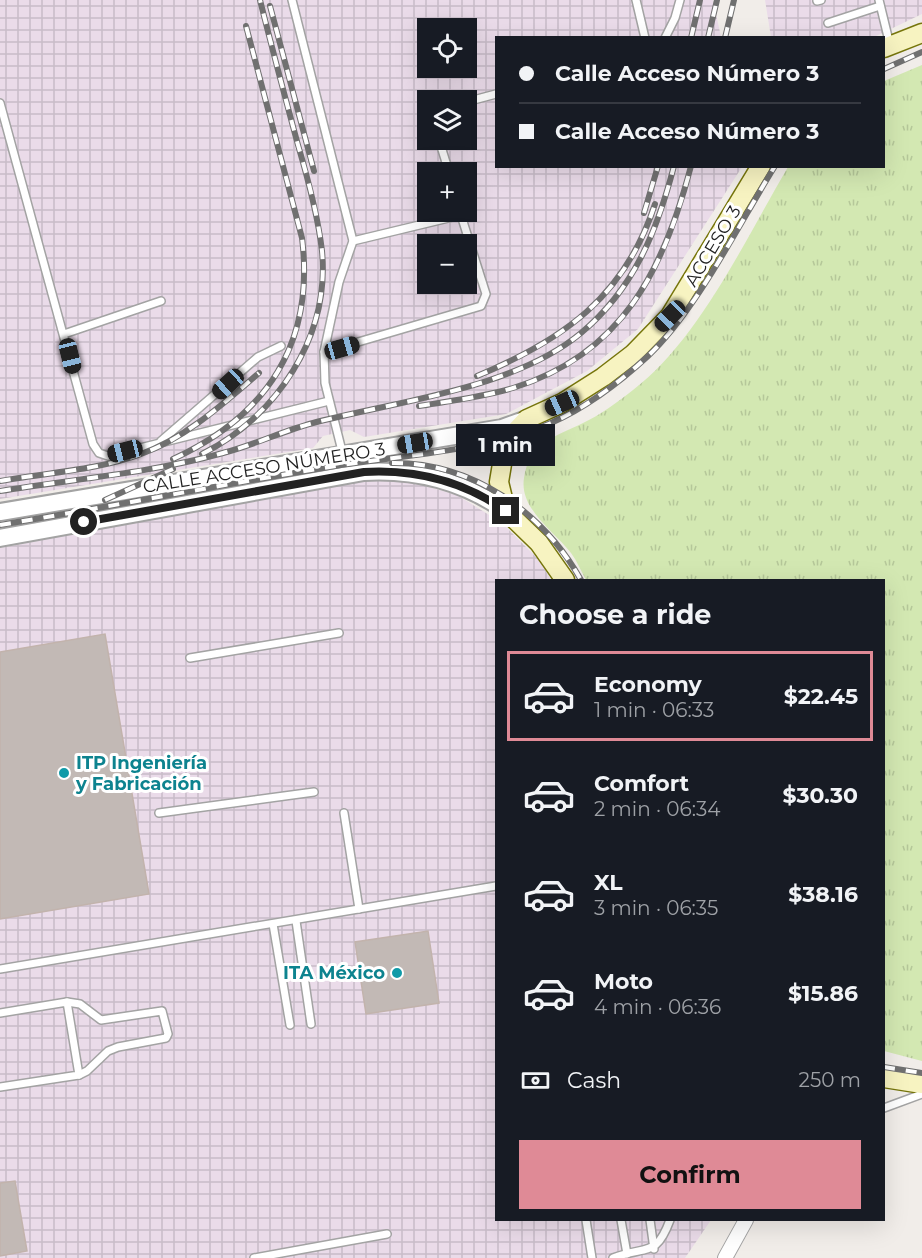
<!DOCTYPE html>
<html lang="en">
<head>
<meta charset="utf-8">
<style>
  body { margin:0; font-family:Montserrat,sans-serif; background:#20242c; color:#f1f3f6; height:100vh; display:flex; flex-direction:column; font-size:22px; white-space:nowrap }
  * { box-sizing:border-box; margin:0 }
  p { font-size:20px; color:#9ea1a6 }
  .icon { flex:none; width:33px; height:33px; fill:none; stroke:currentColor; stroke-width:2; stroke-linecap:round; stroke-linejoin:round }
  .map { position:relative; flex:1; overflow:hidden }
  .panel { position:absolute; left:495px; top:579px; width:390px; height:642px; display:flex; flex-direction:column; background:#171b24; border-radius:0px; box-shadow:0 6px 24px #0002 }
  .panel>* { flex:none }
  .banner { position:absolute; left:495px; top:36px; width:390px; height:132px; border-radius:0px; box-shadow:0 6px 24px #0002; display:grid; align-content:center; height:132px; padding:0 24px; background:#171b24 }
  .buttons { position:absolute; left:417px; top:18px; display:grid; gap:12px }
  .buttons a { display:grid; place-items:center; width:60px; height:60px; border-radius:0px; background:#171b24; box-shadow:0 6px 24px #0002; font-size:30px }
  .end { position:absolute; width:27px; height:27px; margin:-14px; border:8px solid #222; background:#fff; box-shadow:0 0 0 3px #fff }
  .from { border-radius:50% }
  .bubble { position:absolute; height:42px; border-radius:0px; background:#171b24; box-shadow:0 6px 24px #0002; font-size:20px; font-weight:700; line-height:42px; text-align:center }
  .car { position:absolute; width:18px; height:36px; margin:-18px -9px; border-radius:8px; box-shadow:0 0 4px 2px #0007; background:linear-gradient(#222 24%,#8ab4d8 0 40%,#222 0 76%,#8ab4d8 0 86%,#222 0) }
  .banner b { display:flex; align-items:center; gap:21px; height:57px; font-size:22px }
  .banner b+b { border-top:2px solid #363941 }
  .banner i { width:15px; height:15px; background:#f1f3f6 }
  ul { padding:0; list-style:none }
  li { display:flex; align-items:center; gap:18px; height:90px; margin:0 12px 9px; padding:0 12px; border:3px solid transparent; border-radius:0px }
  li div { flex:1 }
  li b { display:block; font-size:22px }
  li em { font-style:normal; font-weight:700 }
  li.on { border-color:#df8a96 }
  li>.icon { width:54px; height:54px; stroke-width:1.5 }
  h2 { padding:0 24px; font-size:27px; line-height:72px }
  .pay { display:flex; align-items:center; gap:15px; height:66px; padding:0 24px; font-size:22px }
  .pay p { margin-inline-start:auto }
  .action { display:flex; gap:12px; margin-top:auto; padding:12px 24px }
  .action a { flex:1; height:69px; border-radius:0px; background:#df8a96; color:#111; font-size:24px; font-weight:700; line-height:69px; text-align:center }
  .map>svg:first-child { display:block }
  .industrial { fill:url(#industrial-grid); fill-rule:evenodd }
  .grass { fill:url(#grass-tufts) }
  .building { fill:#c2b9b5; stroke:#c2b3ac; stroke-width:1.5 }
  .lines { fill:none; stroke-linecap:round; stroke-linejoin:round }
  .service-casing { stroke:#a3a3a3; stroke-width:10 }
  .minor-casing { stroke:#a3a3a3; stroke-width:16 }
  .tertiary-casing { stroke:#a3a3a3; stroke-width:20 }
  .secondary-casing { stroke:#76750b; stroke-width:21 }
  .service { stroke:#fff; stroke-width:7 }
  .minor { stroke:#fff; stroke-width:14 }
  .tertiary { stroke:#fff; stroke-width:16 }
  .secondary { stroke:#f7f3c1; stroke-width:18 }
  .rail-casing { stroke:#707070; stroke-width:6 }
  .rail { stroke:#fff; stroke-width:4; stroke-dasharray:11; stroke-linecap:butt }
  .route { stroke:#222; stroke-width:8 }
  .culture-dot { fill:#0f9aa8; stroke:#fff; stroke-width:2 }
  .labels { text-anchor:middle; stroke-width:6; stroke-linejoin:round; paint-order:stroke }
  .street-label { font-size:18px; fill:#222; stroke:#fff }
  .culture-label { font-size:18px; font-weight:bold; fill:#0d838f; stroke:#fff; text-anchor:start }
</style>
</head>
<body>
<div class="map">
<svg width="922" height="1258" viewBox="0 0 922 1258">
  <defs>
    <pattern id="industrial-grid" width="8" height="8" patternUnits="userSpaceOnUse" patternTransform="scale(1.5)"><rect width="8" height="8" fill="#eadbe9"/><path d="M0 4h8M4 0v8" fill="none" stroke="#c8bcc8"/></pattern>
    <pattern id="grass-tufts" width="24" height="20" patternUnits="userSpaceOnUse" patternTransform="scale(1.5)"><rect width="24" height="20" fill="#d3e8b2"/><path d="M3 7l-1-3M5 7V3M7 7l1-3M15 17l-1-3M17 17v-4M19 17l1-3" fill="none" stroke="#b5c799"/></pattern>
  </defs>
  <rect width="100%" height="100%" fill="#f1ede9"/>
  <g class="industrial">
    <path d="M0,0H713L721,37L496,38V166L742,167L638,329L587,371L506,414L364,437L350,430L323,436L313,448L0,499ZM428,28H466V68H428ZM428,100H466V140H428ZM428,172H466V212H428ZM428,244H466V284H428Z"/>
    <path d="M765,0H922V14L874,37H771Z"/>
    <path d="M387,475L457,495L502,523L540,561L551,580H496V1220H711L685,1258H0V548Z"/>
  </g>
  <path class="grass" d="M922,65V1061L884,1051V580H586C581,571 577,561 571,553C554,531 519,509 524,478C529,443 556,436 583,423C600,415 618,402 633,390C699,340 746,238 788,167L884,166V81Z"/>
  <g class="building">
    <path d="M105,634L149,894L0,919V652Z"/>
    <path d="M428,931L439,1003L366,1014L355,942Z"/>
    <path d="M15,1181L27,1251L0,1256V1183Z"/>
  </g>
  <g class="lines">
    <defs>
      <g id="service">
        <path d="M292,0L353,241L339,282L324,352L325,383L343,455"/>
        <path d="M636,0L645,38"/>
        <path d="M879,0L890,45"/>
        <path d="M817,1L821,0"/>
        <path d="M828,23L880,6"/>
        <path d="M665,38L675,18L680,0"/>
        <path d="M466,102L496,94"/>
        <path d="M0,103L93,444L99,453L108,456L329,401"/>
        <path d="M439,140L449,172"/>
        <path d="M353,241L461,215"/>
        <path d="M64,334L161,301"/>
        <path d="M324,352L481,306L486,294L460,212"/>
        <path d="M161,441L258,357L281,346"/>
        <path d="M190,658L339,633"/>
        <path d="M159,813L314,792"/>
        <path d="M344,813L359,909"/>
        <path d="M296,921L311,1024"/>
        <path d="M273,924L290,1025"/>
        <path d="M0,969L496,886"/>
        <path d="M67,1002L80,1004L101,1020L162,1011L168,1034L166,1038L118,1047L108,1051L87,1071L79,1075"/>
        <path d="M0,1013L67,1002L79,1075L0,1087"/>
        <path d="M884,1108L922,1094"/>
        <path d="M586,1220L592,1258"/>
        <path d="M621,1220L627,1254"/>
        <path d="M650,1220L654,1249"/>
        <path d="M254,1258L387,1234"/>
        <path d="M613,1258C647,1245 656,1258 670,1220"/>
      </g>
      <path id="minor" d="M725,1258L746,1220"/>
      <g id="tertiary">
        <path d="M0,512L502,428L527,419"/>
        <path d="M0,538L364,472C416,469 463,481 506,511"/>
      </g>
      <g id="secondary">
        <path d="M884,48L922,33"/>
        <path d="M565,580L539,543L506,511L499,482L504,452L511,436L527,419L562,403L603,377L633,354L670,316L761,166"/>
        <path d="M884,1078L922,1084"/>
      </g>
    </defs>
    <use href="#service" class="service-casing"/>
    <use href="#minor" class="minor-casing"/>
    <use href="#tertiary" class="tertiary-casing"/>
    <use href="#secondary" class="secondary-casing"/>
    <use href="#service" class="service"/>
    <use href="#minor" class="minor"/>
    <use href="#tertiary" class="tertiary"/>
    <use href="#secondary" class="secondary"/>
    <defs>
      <g id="rail">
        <path d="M270,6L314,171"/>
        <path d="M691,38L700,0"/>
        <path d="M708,38L717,0"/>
        <path d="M725,38L734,0"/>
        <path d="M884,69L922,52"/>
        <path d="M644,213L658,166"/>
        <path d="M477,376C563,340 625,297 655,204"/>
        <path d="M419,406C450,401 483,397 513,388C623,354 664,269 691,166"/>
        <path d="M202,454C277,416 330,337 322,251C318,216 308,179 298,145C285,97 272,48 260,0"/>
        <path d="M173,459C267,416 315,343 302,238L246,26"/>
        <path d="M392,463C472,462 543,512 581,580"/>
        <path d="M0,481C45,473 99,470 141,454C186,438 224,403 259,373"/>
        <path d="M0,491C74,479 151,473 223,453C254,445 283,431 313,423C397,401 514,389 581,333C634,289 657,231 674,166"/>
        <path d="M105,500L173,469"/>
        <path d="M0,525C108,507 215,486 323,468C398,455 481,453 551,423C587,407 620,382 648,356C696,311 739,224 775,166"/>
        <path d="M884,1067L922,1073"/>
      </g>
    </defs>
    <use href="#rail" class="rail-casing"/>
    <use href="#rail" class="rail"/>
  </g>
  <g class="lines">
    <path class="route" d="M84,522L364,472C416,469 463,481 506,511"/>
  </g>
  <g class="culture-dot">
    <circle cx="64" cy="773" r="6"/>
    <circle cx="397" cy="973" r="6"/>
  </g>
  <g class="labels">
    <g class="street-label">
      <text transform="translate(713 246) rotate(-59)" y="6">ACCESO 3</text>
      <text transform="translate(264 468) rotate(-9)" y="6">CALLE ACCESO NÚMERO 3</text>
    </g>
    <g class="culture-label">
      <text x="76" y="769">ITP Ingeniería<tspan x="76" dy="21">y Fabricación</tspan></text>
      <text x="385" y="979" text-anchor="end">ITA México</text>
    </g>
  </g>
</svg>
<div class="buttons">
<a><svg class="icon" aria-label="locate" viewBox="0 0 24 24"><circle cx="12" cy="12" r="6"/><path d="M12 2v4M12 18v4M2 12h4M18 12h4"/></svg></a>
<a><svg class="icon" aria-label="layers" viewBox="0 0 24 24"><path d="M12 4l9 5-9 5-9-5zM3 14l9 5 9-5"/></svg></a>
<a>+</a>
<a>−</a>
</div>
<i class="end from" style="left:84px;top:522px"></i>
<i class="end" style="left:506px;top:511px"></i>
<div class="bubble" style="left:456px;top:424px;width:99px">1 min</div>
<i class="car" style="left:670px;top:316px;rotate:224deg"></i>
<i class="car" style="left:342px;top:348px;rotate:74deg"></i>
<i class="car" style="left:70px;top:356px;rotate:166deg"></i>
<i class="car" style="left:228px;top:384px;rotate:228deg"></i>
<i class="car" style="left:562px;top:403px;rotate:246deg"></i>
<i class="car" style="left:415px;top:443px;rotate:260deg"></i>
<i class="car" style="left:125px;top:451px;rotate:256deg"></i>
<div class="banner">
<b><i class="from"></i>Calle Acceso Número 3</b>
<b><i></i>Calle Acceso Número 3</b>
</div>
<section class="panel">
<h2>Choose a ride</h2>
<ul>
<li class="on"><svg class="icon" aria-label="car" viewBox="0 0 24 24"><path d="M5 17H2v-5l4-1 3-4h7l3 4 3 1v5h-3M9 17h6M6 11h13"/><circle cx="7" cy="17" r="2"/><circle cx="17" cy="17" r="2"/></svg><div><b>Economy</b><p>1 min · 06:33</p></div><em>$22.45</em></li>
<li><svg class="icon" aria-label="car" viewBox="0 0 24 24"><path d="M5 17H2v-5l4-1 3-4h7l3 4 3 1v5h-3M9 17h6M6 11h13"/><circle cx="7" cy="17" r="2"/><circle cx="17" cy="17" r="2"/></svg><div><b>Comfort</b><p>2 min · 06:34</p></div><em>$30.30</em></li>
<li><svg class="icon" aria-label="car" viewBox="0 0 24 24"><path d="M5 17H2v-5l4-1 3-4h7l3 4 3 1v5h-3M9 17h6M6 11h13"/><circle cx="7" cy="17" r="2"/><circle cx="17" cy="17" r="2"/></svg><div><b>XL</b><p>3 min · 06:35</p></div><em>$38.16</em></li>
<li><svg class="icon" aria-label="car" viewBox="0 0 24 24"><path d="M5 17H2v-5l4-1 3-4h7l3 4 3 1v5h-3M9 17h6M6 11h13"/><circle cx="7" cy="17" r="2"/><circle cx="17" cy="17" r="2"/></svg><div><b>Moto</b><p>4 min · 06:36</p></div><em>$15.86</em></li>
</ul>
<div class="pay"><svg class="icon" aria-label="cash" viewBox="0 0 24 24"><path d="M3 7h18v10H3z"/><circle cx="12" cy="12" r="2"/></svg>Cash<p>250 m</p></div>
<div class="action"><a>Confirm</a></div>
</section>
</div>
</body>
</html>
